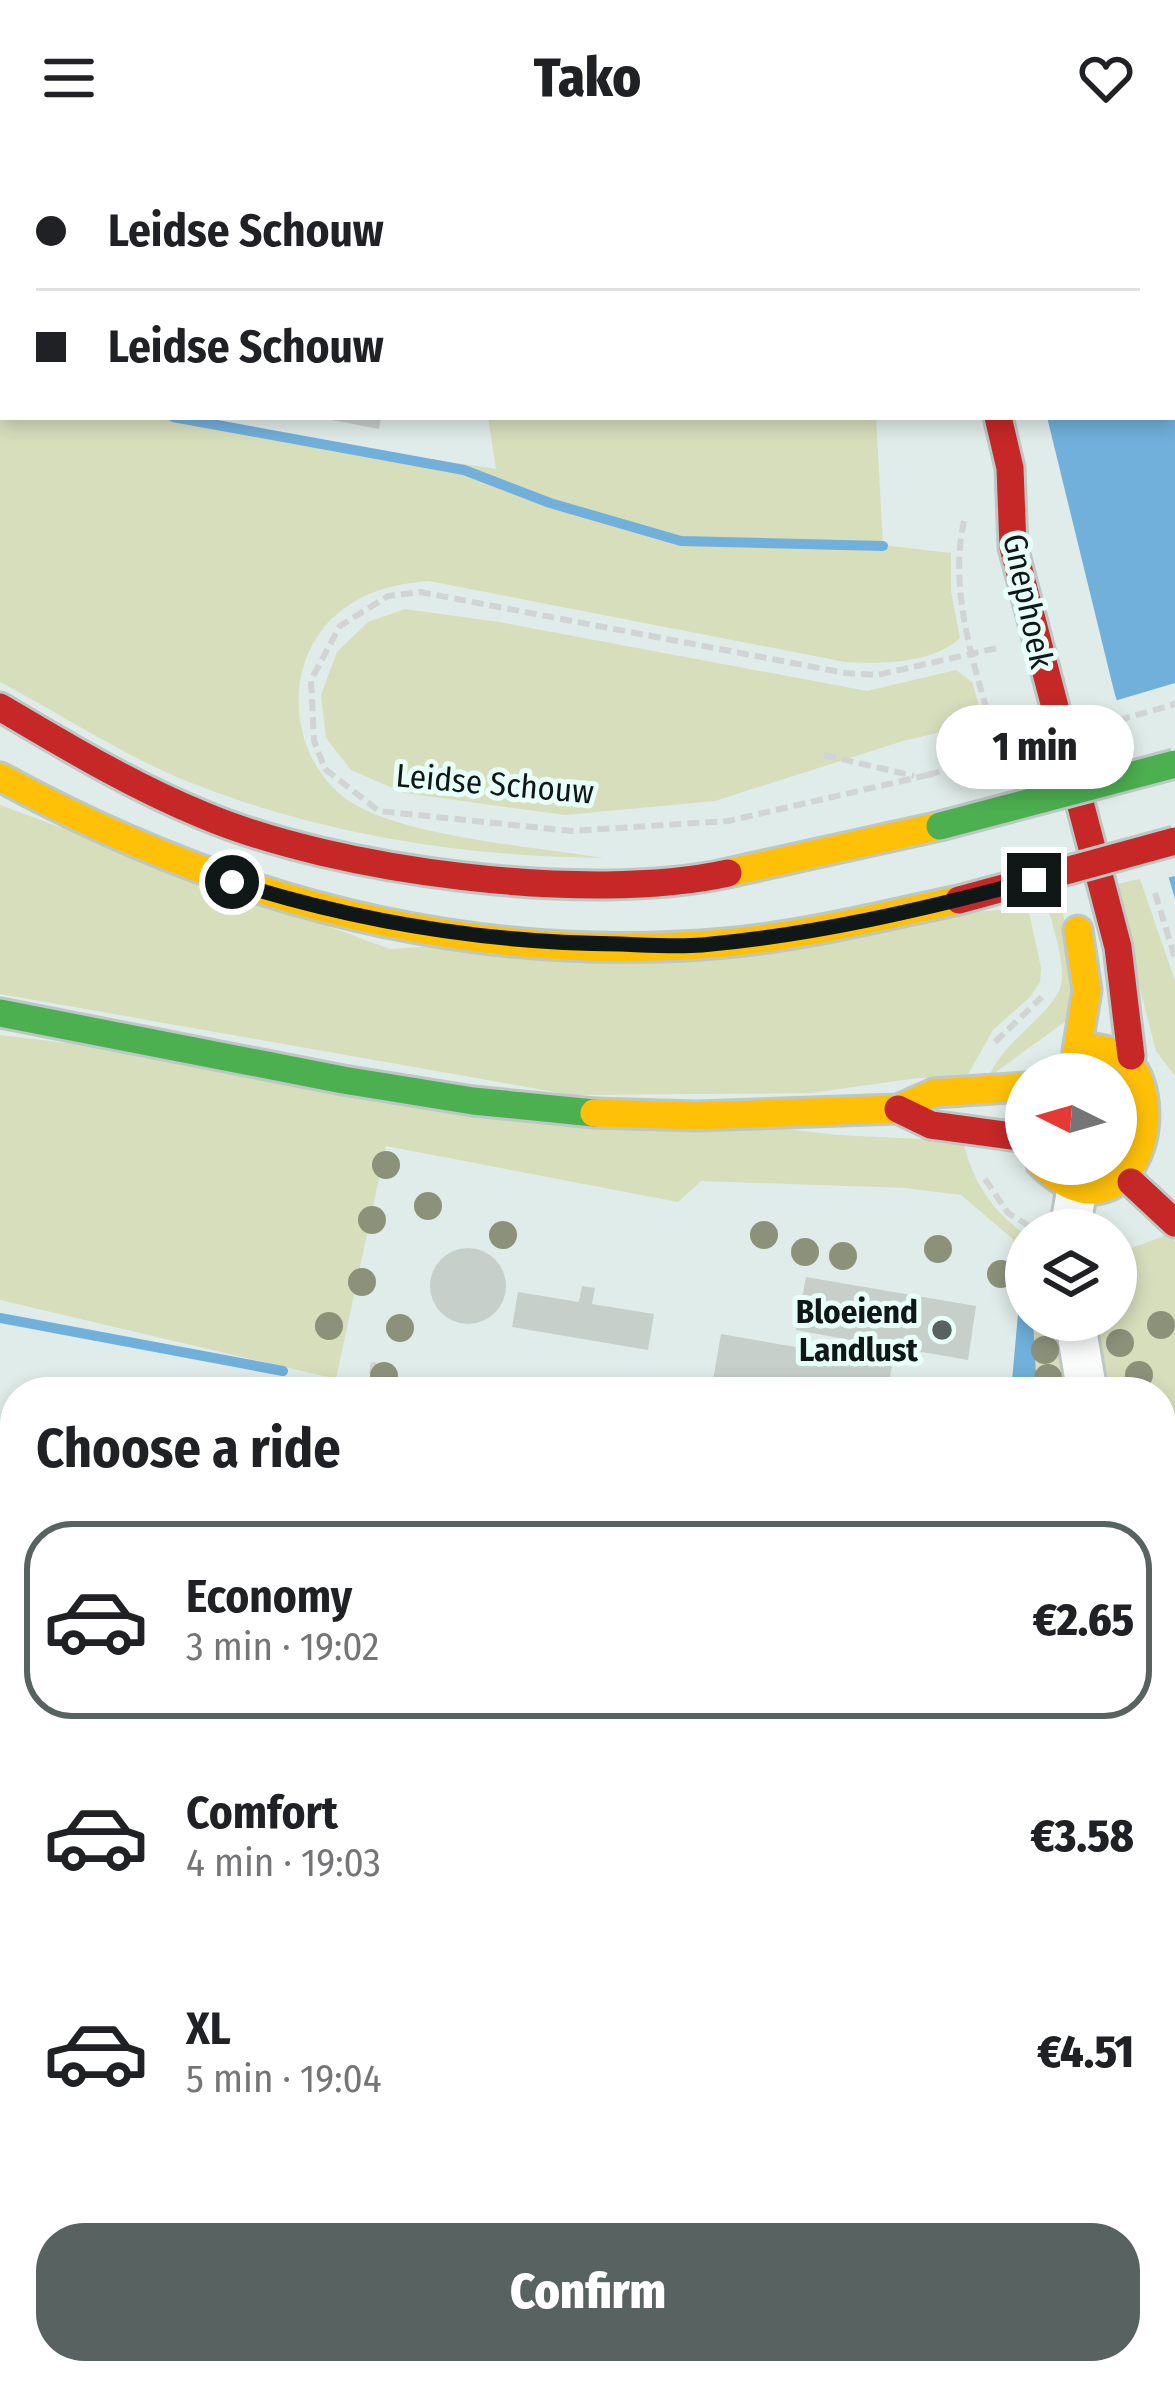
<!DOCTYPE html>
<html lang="en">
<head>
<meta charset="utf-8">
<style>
  body { margin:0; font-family:"Fira Sans Condensed",sans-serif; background:#f6f6f6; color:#202124; height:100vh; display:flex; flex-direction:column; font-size:45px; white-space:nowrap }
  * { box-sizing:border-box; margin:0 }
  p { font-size:39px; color:#757577 }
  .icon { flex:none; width:66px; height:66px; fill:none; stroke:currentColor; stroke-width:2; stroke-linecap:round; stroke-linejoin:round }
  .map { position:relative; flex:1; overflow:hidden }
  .panel { position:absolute; left:0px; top:1221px; width:1176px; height:1008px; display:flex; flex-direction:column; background:#fff; border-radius:48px 48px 0 0; box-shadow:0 6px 18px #0003 }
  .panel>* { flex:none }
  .guide { position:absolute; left:0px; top:0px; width:1176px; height:264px; box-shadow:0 6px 18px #0003; display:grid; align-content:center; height:264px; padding:0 36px; background:#fff }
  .needle { width:78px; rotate:275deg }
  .controls { position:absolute; left:1005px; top:897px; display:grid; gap:24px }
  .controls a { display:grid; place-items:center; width:132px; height:132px; border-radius:50%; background:#fff; box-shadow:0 6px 18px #0003; font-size:60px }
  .end { position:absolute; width:54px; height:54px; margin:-27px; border:15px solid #0f1816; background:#fff; box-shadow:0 0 0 6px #fff }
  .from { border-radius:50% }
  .bubble { position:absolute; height:84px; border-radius:42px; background:#fff; box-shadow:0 6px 18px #0003; font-size:39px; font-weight:800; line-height:84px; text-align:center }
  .guide b { display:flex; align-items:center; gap:42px; height:114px; font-size:45px }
  .guide b+b { border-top:3px solid #e0e0e0 }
  .guide i { width:30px; height:30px; background:#202124 }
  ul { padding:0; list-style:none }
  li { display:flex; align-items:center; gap:36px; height:198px; margin:0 24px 18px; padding:0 12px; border:6px solid transparent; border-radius:48px }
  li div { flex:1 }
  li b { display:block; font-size:45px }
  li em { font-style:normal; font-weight:800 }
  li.selected { border-color:#586260 }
  li>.icon { width:108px; height:108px; stroke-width:1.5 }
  h2 { padding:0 36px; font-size:54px; line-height:144px }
  .action { display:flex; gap:24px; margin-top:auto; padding:24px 36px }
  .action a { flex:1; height:138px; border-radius:48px; background:#586260; color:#fff; font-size:48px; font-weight:800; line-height:138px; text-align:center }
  header { display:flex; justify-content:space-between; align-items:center; height:156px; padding:0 36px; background:#fff; font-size:54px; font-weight:800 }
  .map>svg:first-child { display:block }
  .green { fill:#d7debc }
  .water { fill:#70b0da }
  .pier { fill:#e0ece9 }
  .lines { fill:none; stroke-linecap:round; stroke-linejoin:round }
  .stream { stroke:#70b0da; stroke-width:10 }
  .building { fill:#c7cfca }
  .street-casing { stroke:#bdc7c4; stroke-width:45 }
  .fast-casing { stroke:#bdc7c4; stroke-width:33 }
  .slow-casing { stroke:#bdc7c4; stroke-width:33 }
  .jam-casing { stroke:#bdc7c4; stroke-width:33 }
  .path { stroke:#d0d4d3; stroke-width:6; stroke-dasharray:12 6; stroke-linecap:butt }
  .street { stroke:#fafcfc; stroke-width:39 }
  .fast { stroke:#4caf50; stroke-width:27 }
  .slow { stroke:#ffc107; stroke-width:27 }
  .jam { stroke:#c62828; stroke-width:27 }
  .fast-bridge-casing { stroke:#bdc7c4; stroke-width:33; stroke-linecap:butt }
  .jam-bridge-casing { stroke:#bdc7c4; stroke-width:33; stroke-linecap:butt }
  .path-bridge { stroke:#d0d4d3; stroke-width:6; stroke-dasharray:12 6; stroke-linecap:butt }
  .fast-bridge { stroke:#4caf50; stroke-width:27 }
  .jam-bridge { stroke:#c62828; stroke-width:27 }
  .tree { fill:#8c927a }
  .route { stroke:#0f1816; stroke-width:15 }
  .poi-dot { fill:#586260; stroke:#e7fff8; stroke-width:4.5 }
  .labels { text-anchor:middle; stroke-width:10; stroke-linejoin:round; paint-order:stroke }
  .street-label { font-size:33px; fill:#0f1816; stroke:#e7fff8 }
  .poi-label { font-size:33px; font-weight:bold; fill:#0f1816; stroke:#e7fff8; text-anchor:end }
</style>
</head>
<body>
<header><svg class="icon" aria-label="menu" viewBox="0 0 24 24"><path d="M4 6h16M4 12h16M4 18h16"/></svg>Tako<svg class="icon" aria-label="heart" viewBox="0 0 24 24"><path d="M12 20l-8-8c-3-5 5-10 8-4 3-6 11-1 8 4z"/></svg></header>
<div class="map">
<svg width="1175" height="2229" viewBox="0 0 1175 2229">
  <rect width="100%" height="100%" fill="#e0ece9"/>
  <g class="green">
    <path d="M0,0H122L3,3V261H153L496,313L488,261H876L883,389L951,397V435L960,482C932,508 882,508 845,506L429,425C393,428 364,435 336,459C278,510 290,610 354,648C408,681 538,691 604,702C461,701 312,677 179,622C118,596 59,557 0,526Z"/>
    <path d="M405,453L499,466L867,535L956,514L972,526L984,566L903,585L715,645L565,659L404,637L351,614L326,582L321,539L337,496L368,466Z"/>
    <path d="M0,649L390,793L1028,752L1041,812L1040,826L1030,841L993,874L966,922H918L811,937L572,939L0,838Z"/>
    <path d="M1140,723L1175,825V920L1156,895L1113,729Z"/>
    <path d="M1060,745L1075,811L1066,865L989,921C1004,882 1060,854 1062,824C1063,798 1053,772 1047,748Z"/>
    <path d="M0,879L838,979L963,985C973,1026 991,1054 1026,1079V1158L1022,1091L961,1039L905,1032L701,1025L678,1046L386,990L336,1223L0,1144Z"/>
    <path d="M1169,1078L1175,1086V1339L1166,1310L1161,1308V1236H1102L1093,1171L1097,1170L1096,1164H1116V1098Z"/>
    <path d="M1033,1164H1059L1071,1236H1037Z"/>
    <path d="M1161,1968L1175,1979V2229H828L842,2214H1161Z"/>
  </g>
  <g class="water">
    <path d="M998,0H1175V743L1114,535L1047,261H1173V3Z"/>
    <path d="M1018,1158H1026V1164H1033L1037,1236H1011Z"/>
  </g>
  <path class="pier" d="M1175,527V720L1162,723L1111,546Z"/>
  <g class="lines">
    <g class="stream">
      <path d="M0,229L3,230"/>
      <path d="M173,261L464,314L550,347L681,385L883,390"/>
      <path d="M0,1162L283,1215"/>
      <path d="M0,1439L15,1442"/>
      <path d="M0,2218L58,2229"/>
    </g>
  </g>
  <g class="building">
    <path d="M316,261H381L379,273Z"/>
    <circle cx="468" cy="1130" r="38"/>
    <path d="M806,1121L976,1150L968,1204L876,1188L873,1204L892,1208L888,1236H711L721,1178L859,1202L862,1186L796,1174Z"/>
    <path d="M582,1130L595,1132L592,1148L654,1158L648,1194L512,1171L518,1136L579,1146Z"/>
    <path d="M1165,1443L1168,1449L1175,1445V1491L1163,1497L1161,1446Z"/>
    <path d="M1161,1892L1175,1901V1967L1161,1958Z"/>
    <path d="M189,2214H386L381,2229H196L186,2226Z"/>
  </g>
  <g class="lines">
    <defs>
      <g id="street">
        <path d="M1070,1074L1077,1032"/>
        <path d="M1075,1164L1087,1236"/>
        <path d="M1161,1653L1175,1690"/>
        <path d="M659,2229L675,2214"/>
      </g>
      <path id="fast" d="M0,857L343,924L473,945L594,957"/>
      <g id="slow">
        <path d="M0,621C225,744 468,810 726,787C805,780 882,760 959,744"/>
        <path d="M728,717L940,670"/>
        <path d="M1077,895L1087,834L1078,774"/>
        <path d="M594,957L697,960L898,953L934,937L1026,931"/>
        <path d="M1041,1008C1129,1093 1175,947 1123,901C1116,896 1105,894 1096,892"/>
      </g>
      <g id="jam">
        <path d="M950,0V3"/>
        <path d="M998,261L1010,312L1013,391L1118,791L1131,900"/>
        <path d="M0,551C66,590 132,630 203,659C335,715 589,748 728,717"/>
        <path d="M898,953L931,969L1026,982"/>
        <path d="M1131,1026L1175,1067"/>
      </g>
    </defs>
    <use href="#street" class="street-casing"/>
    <use href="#fast" class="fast-casing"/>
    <use href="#slow" class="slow-casing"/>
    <use href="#jam" class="jam-casing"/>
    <g class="path">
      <path d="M139,3L140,0"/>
      <path d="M100,262V261"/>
      <path d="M964,365C946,447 983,530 1002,610"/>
      <path d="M824,599L914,620"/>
      <path d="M928,619L728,665L571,675L379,655L325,613L314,585L311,524L340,470L388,440L420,436L845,517L877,519L997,492"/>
      <path d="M1155,737L1175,802"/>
      <path d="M995,886L1042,841"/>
      <path d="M985,1023L1008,1057L1034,1073"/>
      <path d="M370,1236L374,1204"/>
    </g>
    <use href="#street" class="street"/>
    <use href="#fast" class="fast"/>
    <use href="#slow" class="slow"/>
    <use href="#jam" class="jam"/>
    <defs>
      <path id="fast-bridge" d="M940,670L1175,608"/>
      <path id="jam-bridge" d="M959,744L1175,685"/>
    </defs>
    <use href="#fast-bridge" class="fast-bridge-casing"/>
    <use href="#jam-bridge" class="jam-bridge-casing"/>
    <path class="path-bridge" d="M928,619L1175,548"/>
    <use href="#fast-bridge" class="fast-bridge"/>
    <use href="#jam-bridge" class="jam-bridge"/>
  </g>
  <g class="tree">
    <circle cx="386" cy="1009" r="14"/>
    <circle cx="428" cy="1050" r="14"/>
    <circle cx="372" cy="1064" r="14"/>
    <circle cx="503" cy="1079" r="14"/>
    <circle cx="764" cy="1079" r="14"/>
    <circle cx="938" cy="1093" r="14"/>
    <circle cx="805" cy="1096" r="14"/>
    <circle cx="843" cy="1100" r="14"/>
    <circle cx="1001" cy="1118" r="14"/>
    <circle cx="362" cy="1126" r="14"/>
    <circle cx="1161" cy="1169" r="14"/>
    <circle cx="329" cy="1170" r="14"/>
    <circle cx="400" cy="1172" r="14"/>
    <circle cx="1120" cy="1187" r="14"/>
    <circle cx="1045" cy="1194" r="14"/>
    <circle cx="1139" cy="1219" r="14"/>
    <circle cx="384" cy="1220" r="14"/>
    <circle cx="1048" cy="1222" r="14"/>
  </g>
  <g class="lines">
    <path class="route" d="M232,726C358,766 488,787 619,788C647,789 675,791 702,789C814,779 926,753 1034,724"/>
  </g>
  <circle class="poi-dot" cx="942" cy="1174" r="12"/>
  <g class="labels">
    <g class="street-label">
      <text transform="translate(1029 445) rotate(78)" y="12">Gnephoek</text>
      <text transform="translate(495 627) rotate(5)" y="12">Leidse Schouw</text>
    </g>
    <g class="poi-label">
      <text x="918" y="1167">Bloeiend<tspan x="918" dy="38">Landlust</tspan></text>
    </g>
  </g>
</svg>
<div class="controls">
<a><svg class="needle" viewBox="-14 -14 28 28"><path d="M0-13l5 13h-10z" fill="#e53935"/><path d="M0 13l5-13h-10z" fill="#757577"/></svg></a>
<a><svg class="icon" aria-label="layers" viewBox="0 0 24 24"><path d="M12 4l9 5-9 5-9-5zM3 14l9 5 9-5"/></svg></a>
</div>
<i class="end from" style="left:232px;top:726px"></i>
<i class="end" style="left:1034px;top:724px"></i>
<div class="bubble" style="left:936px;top:549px;width:198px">1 min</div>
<div class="guide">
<b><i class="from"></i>Leidse Schouw</b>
<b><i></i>Leidse Schouw</b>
</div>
<section class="panel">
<h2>Choose a ride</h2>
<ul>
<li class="selected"><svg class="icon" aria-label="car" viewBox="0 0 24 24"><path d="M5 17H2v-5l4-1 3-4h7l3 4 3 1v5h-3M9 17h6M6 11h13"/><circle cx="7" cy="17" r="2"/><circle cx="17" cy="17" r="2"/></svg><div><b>Economy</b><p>3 min · 19:02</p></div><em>€2.65</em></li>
<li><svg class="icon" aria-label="car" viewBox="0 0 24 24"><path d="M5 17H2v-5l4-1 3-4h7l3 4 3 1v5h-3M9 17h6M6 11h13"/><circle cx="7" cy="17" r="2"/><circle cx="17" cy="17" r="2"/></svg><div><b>Comfort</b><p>4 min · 19:03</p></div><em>€3.58</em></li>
<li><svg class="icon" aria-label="car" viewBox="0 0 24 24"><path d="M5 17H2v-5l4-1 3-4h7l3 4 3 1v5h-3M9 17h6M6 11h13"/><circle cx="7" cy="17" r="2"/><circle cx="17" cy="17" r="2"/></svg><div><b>XL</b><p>5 min · 19:04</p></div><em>€4.51</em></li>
</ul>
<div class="action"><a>Confirm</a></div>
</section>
</div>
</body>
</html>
